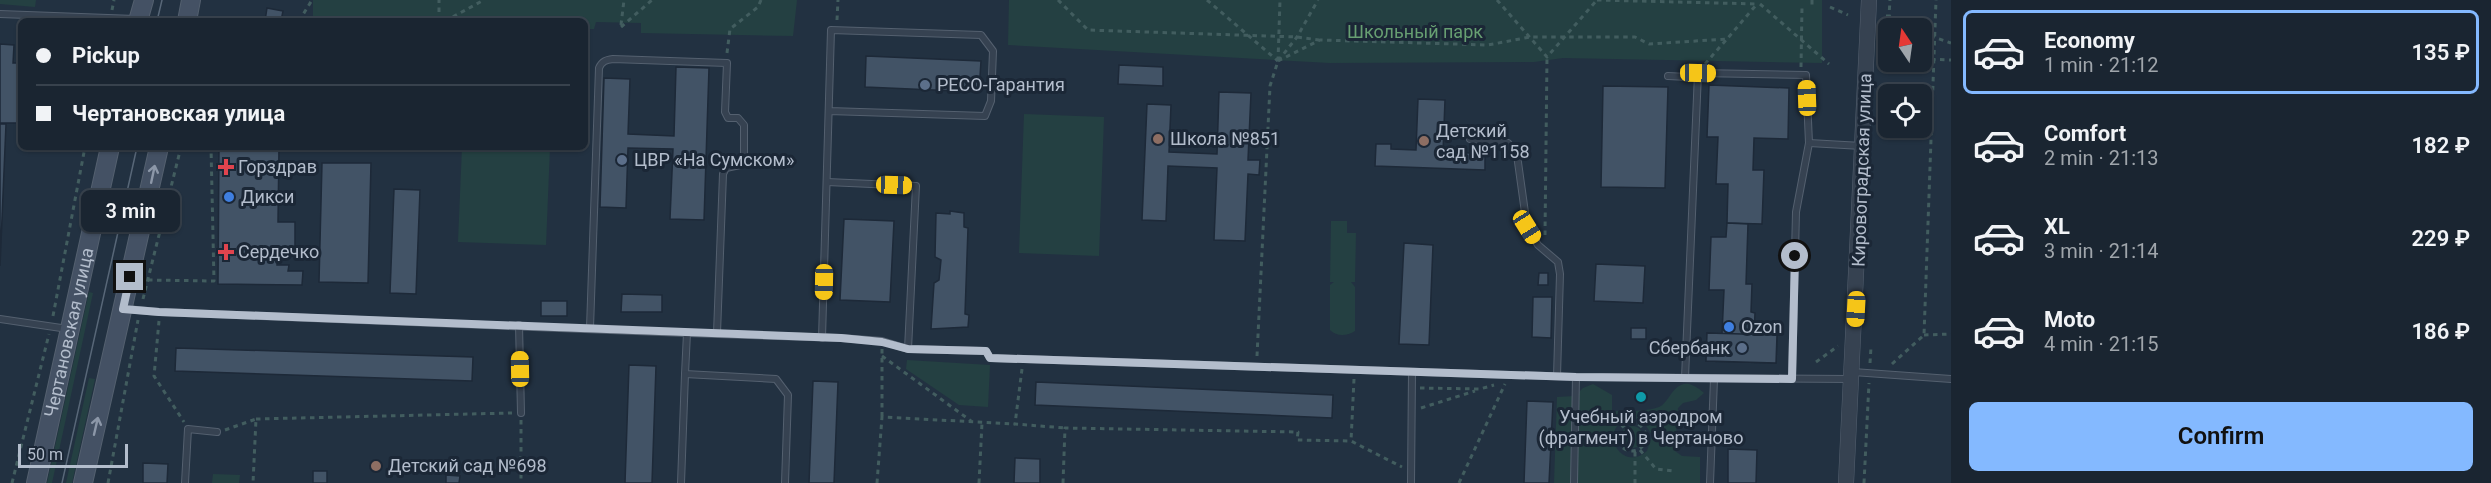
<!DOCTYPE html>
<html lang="en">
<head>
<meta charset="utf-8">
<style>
  body { margin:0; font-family:Roboto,sans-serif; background:#27313d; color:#f1f3f6; height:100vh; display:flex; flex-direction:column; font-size:22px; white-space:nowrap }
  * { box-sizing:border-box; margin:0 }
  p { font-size:20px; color:#9fa5ab }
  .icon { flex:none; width:33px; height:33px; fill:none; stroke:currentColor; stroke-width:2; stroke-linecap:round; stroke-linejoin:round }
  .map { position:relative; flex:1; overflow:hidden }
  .drawer { display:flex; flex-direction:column; background:#1a2531; width:540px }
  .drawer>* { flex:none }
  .top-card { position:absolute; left:18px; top:18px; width:570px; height:132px; border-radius:9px; box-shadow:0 2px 4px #0004,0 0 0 2px #38424d; display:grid; align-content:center; height:132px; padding:0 18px; background:#1a2531 }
  .needle { width:39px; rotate:347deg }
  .controls { position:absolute; left:1878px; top:18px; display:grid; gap:12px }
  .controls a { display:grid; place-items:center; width:54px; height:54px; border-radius:9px; background:#1a2531; box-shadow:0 2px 4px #0004,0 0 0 2px #38424d; font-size:30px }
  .scale { position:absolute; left:18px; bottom:15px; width:110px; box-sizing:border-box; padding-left:6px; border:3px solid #b3bdcc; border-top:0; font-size:16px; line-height:21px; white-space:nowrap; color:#b3bdcc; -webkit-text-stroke:4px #1b2736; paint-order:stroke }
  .end { position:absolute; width:27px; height:27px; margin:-14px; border:8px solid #b3bdcc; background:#111; box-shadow:0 0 0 3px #111 }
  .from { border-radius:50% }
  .bubble { position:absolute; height:42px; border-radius:9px; background:#1a2531; box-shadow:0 2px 4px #0004,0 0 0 2px #38424d; font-size:20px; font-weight:600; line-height:42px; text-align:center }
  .car { position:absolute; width:18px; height:36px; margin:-18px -9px; border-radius:8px; box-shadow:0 0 4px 2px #0007; background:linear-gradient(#f5c518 24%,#345 0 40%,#f5c518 0 76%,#345 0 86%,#f5c518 0) }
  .top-card b { display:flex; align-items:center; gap:21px; height:57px; font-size:22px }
  .top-card b+b { border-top:2px solid #38424d }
  .top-card i { width:15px; height:15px; background:#f1f3f6 }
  ul { padding:10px 0 0; list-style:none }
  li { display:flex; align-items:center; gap:18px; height:84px; margin:0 12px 9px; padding:0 6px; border:3px solid transparent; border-radius:9px }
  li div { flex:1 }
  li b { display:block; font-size:22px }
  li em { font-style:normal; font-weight:600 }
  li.active { border-color:#84b9ff }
  li>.icon { width:54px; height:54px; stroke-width:1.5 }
  .cta { display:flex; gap:12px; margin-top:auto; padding:12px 18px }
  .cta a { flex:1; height:69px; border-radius:9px; background:#84b9ff; color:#111; font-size:24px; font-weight:600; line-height:69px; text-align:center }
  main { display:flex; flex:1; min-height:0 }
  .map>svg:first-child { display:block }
  .green { fill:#244042; fill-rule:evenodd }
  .building { fill:#425366; stroke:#1d2938; stroke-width:1.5 }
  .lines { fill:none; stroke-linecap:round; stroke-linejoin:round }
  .service-casing { stroke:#54606f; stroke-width:8 }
  .tertiary-casing { stroke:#54606f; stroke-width:16 }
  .secondary-casing { stroke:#54606f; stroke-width:20 }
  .path { stroke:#425d5f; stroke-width:3; stroke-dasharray:4.5 4.5; stroke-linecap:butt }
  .service { stroke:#364251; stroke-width:6 }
  .tertiary { stroke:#364251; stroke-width:15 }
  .secondary { stroke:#445164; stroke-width:18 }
  .tram { stroke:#586778; stroke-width:1.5 }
  .oneway { stroke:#8c97a8 }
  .route { stroke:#b3bdcc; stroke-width:8 }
  .service-dot { fill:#5c6f8a; stroke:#1b2736; stroke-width:2 }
  .education-dot { fill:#8d6e63; stroke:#1b2736; stroke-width:2 }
  .health-dot { fill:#e0444e; stroke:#1b2736; stroke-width:2 }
  .shop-dot { fill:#3f7fe0; stroke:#1b2736; stroke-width:2 }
  .culture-dot { fill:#0f9aa8; stroke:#1b2736; stroke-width:2 }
  .labels { text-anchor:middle; stroke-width:6; stroke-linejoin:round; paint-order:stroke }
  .park-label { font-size:18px; fill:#679f72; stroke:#1b2736 }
  .poi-label { font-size:18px; fill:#b3bdcc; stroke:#1b2736; text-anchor:start }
  .street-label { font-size:18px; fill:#b3bdcc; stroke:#1b2736 }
</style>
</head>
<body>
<main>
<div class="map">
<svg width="1951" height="483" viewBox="0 0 1951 483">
  <rect width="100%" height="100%" fill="#223141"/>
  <g class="green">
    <path d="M0,0H36L35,7L0,4Z"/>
    <path d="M313,0H797L793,36L641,33V23L596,22L594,29H585V21H390L313,18Z"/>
    <path d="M1009,0H1822V63L1563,58L1534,62L1330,63L1008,45Z"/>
    <path d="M1024,114L1104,117L1099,256L1019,253Z"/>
    <path d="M462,147H550L546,245L458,242Z"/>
    <path d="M1331,221H1347V233H1356L1355,282H1351L1355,287V331C1347,336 1337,337 1330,330V285L1334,282H1330Z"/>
    <path d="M89,292L93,293L52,483H47Z"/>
    <path d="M907,360L990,365L988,407L959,405L906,369Z"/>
    <path d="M89,378L95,379L72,483H66Z"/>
    <path d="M1593,384L1612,395V411C1628,411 1644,412 1659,407C1671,403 1676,367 1704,393L1696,400L1683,403L1678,408L1675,451L1682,456L1700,457V483H1554L1557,397L1575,396L1583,388ZM1633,418L1643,421L1652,435L1647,451C1620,475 1595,424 1633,418Z"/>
    <circle cx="1632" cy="437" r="11"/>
    <path d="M213,474L240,475L239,483H212Z"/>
  </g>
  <g class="building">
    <path d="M267,8L283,11L281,21H265Z"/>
    <path d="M0,44L14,45L13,63H21V123H0Z"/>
    <path d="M866,56L981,61L979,92L865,87Z"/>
    <path d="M1119,65L1163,67V86L1118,84Z"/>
    <path d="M676,67L709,68L704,220L670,219L673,149L628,148L626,208L600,207L604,78L630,79L628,134L674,136Z"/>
    <path d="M1709,85L1789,88L1788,139L1754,138L1753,170H1764L1762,224L1727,223L1728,184H1716L1718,137H1707Z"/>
    <path d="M1603,86L1668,87L1665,188L1601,187Z"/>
    <path d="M1219,92L1251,93L1248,160H1260L1259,175L1248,174L1245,241L1214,240L1217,168L1168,166L1166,221L1142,220L1147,104L1171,105L1169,152L1217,154Z"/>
    <path d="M1418,99L1445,100L1443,152L1470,153V148L1485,149V170L1375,166L1376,144H1391V149L1416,150Z"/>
    <path d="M0,124H6L0,266Z"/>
    <path d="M219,147H279L278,222H295V252H277V265H289L288,271H303L302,285L218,284Z"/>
    <path d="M322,163H371L368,283L319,282Z"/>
    <path d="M394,189L420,190L416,294L390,293Z"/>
    <path d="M950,211L964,213V227L968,228L965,314L969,315L968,327L931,329L934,283L939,280L941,260L935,257L936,213L950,214Z"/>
    <path d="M844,219L894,221L890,302L840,300Z"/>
    <path d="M1727,223L1748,224L1746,284H1752L1751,312L1755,313L1754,335H1777L1776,363L1706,361L1707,333L1722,334L1724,290H1709L1711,237H1726Z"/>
    <path d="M1404,243L1433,245L1429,345L1399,344Z"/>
    <path d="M1596,264L1645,266L1643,303L1594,301Z"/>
    <path d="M1539,273H1548V285H1538Z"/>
    <path d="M622,294L662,295V312H621Z"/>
    <path d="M1533,297H1552L1551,338L1532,337Z"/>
    <rect x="541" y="301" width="26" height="15"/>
    <rect x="1631" y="328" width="15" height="11"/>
    <path d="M1707,333L1777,335L1776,363L1706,361Z"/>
    <path d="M176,348L473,357L472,381L175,371Z"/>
    <path d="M629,365L656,366L652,483H625Z"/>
    <path d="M813,381L838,382L834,483H809Z"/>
    <path d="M1036,382L1333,395L1332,418L1035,405Z"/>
    <path d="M1527,401L1553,402L1549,483H1524Z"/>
    <path d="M1728,449L1757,450L1756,483H1728Z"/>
    <path d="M1015,458L1040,459V483H1014Z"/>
    <path d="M143,463L168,464L167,483H143Z"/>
    <rect x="313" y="471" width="14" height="12"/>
    <path d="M446,475L460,476L459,483H446Z"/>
  </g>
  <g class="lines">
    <defs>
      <g id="service">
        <path d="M0,14L135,19"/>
        <path d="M1668,76L1688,77L1698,73L1806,75L1809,143L1796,212L1792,379"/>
        <path d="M1470,139L1508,143L1517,155L1527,227L1538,245L1558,262L1560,274L1557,376"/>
        <path d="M1809,143L1862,146"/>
        <path d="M827,182L916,186L908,349"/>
        <path d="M126,309L159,312L687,333L685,374L776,379L788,395L785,483"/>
        <path d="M0,319L68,329"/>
        <path d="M519,325L521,413"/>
        <path d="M590,328L599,68C602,61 606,60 613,59L727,63L725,112L728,118H738L744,125V159L740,165L726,168L723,174L717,333"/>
        <path d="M687,333L841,338L882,341L908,349L986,351L990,358L1576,377L1850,379"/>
        <path d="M822,338L831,30L981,35L993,51L991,101L985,116L829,111"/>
        <path d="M1853,372L1951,379"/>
        <path d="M1685,378L1698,73"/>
        <path d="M185,483L188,429L217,432"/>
        <path d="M681,483L685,374"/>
        <path d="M1411,483L1412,372"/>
        <path d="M1574,483L1576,377"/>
        <path d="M1710,483L1714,379"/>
      </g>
      <path id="tertiary" d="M1846,483L1869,0"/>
      <g id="secondary">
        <path d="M138,21L144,0"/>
        <path d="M187,21L191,0"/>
        <path id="s1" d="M36,483L110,147"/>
        <path d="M83,483L159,147"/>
      </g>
    </defs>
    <use href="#service" class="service-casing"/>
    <use href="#tertiary" class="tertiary-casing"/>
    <use href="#secondary" class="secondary-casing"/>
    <g class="path">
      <path d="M1058,0L1088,30L1297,37L1319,40"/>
      <path d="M1207,0L1278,61"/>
      <path d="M1497,0L1547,57L1597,0"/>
      <path d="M1597,0L1757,4"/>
      <path d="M1812,0V6"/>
      <path d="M1760,4L1829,64"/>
      <path d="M1830,7L1848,15"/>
      <path d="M112,10L114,0"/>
      <path d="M1886,16H1889L1890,0"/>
      <path d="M1889,16L1899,24L1909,28"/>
      <path d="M837,20L838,0"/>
      <path d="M212,21V18"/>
      <path d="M299,21L312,0"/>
      <path d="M439,21V0"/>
      <path d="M445,21L484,0"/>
      <path d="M621,25L624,0"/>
      <path d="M621,27L652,0"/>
      <path d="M1889,28V16"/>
      <path d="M1888,31V58"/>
      <path d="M1922,33L1951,43"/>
      <path d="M727,53L730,29L758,7L761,0"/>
      <path d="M1922,59L1951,60"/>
      <path d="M1278,61L1320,40L1488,45L1530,37H1635L1649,44L1727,39L1757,4"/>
      <path d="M1278,61L1280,0"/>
      <path d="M1705,64L1726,40"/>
      <path d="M1801,67L1802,6"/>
      <path d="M1545,235L1547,57"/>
      <path d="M148,280L214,281L211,147"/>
      <path d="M143,299L181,147"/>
      <path d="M53,316L85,147"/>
      <path d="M159,321L154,376L184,422"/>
      <path d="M1924,335L1951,334"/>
      <path d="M882,349V417"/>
      <path d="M882,356L971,421"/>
      <path d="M1257,356L1270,86L1278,61L1297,37L1318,0"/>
      <path d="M1816,362L1838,346"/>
      <path d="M1870,363L1871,347"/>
      <path d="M1892,364L1924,335L1936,0"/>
      <path d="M1022,369L1015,424L1065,428"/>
      <path d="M1354,379L1351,441L1402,467"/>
      <path d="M1420,388L1480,389L1494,385"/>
      <path d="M1421,408L1475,391"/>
      <path d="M1583,417L1682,416"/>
      <path d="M256,419L512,413"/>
      <path d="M521,420V483"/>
      <circle cx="1632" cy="437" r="14"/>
      <path d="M225,430L256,419L253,483"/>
      <path d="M1640,450L1656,469L1674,471"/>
      <path d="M1635,452V483"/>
      <path d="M12,483L49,334"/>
      <path d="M108,483L138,320"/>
      <path d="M877,483L882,417L1015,424"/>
      <path d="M979,483L982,423"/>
      <path d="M1063,483L1065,428L1298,432L1297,440L1351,441"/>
      <path d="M1459,483L1505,384"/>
      <path d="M1864,483L1869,383"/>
    </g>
    <use href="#service" class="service"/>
    <use href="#tertiary" class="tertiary"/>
    <use href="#secondary" class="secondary"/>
    <g class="tram">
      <path d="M157,21L162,0"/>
      <path d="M62,483L137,147"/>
    </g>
  </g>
  <defs><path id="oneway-shaft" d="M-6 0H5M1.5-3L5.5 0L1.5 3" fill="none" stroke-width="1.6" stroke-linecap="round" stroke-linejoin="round" transform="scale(1.5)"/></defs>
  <g class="oneway">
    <use href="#oneway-shaft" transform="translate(153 174) rotate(-78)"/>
    <use href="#oneway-shaft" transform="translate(96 426) rotate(-77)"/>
  </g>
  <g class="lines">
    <path class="route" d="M130,277L123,309L159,312L841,338L882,342L908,349L986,351L990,358L1576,377L1792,379L1795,256"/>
  </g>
  <g class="service-dot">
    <circle cx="925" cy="85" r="6"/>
    <circle cx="622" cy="160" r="6"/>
    <circle cx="1742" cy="348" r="6"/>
  </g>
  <g class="education-dot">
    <circle cx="1158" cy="139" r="6"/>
    <circle cx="1424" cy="141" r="6"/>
    <circle cx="376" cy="466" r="6"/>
  </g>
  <g class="health-dot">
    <path d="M223 158h6v6h6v6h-6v6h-6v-6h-6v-6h6z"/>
    <path d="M223 243h6v6h6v6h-6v6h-6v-6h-6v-6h6z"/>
  </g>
  <g class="shop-dot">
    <circle cx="229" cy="197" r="6"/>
    <circle cx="1729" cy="327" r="6"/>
  </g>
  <circle class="culture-dot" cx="1641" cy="397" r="6"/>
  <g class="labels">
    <g class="park-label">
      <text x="1415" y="38">Школьный парк</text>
    </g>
    <g class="poi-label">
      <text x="937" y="91">РЕСО-Гарантия</text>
      <text x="1436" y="137">Детский<tspan x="1436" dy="21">сад №1158</tspan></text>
      <text x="1170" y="145">Школа №851</text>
      <text x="634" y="166">ЦВР «На Сумском»</text>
      <text x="238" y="173">Горздрав</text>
      <text x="241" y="203">Дикси</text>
      <text x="238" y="258">Сердечко</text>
      <text x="1741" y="333">Ozon</text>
      <text x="1730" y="354" text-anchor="end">Сбербанк</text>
      <text x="1641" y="423" text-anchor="middle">Учебный аэродром<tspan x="1641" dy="21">(фрагмент) в Чертаново</tspan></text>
      <text x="388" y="472">Детский сад №698</text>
    </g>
    <g class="street-label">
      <text transform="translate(1862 170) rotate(-88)" y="6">Кировоградская улица</text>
      <text dy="6" stroke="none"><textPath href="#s1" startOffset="154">Чертановская улица</textPath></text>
    </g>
  </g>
</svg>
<div class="controls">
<a><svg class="needle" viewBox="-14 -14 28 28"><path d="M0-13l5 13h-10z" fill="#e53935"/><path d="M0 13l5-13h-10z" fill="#9fa5ab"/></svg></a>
<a><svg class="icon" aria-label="locate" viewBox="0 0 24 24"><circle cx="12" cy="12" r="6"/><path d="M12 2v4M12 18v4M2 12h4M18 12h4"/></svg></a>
</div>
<div class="scale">50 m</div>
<i class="end from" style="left:1795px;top:256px"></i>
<i class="end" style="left:130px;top:277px"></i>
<div class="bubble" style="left:81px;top:190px;width:99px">3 min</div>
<i class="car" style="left:1698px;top:73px;rotate:91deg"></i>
<i class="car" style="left:1807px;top:98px;rotate:358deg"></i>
<i class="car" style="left:894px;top:185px;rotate:92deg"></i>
<i class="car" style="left:1527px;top:227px;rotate:148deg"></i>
<i class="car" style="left:824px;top:282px;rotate:181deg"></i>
<i class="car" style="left:1856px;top:309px;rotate:183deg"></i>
<i class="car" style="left:520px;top:369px;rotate:359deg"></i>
<div class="top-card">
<b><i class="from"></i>Pickup</b>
<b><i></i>Чертановская улица</b>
</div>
</div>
<section class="drawer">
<ul>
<li class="active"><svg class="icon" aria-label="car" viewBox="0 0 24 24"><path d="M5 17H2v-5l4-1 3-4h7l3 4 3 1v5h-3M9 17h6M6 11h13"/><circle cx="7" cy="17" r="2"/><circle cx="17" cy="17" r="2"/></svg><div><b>Economy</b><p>1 min · 21:12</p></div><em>135 ₽</em></li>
<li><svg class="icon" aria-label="car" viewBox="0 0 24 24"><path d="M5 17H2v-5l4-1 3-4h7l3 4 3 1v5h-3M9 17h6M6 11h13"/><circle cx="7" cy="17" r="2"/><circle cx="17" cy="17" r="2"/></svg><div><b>Comfort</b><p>2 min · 21:13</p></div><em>182 ₽</em></li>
<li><svg class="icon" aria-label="car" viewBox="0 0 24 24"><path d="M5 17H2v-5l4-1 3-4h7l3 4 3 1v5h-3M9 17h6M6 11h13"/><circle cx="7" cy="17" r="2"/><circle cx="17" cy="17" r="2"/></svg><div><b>XL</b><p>3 min · 21:14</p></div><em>229 ₽</em></li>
<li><svg class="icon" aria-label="car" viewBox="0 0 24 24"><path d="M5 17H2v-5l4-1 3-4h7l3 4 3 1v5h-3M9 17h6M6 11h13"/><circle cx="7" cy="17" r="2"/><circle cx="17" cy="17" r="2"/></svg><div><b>Moto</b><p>4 min · 21:15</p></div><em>186 ₽</em></li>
</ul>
<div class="cta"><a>Confirm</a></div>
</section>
</main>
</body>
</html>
